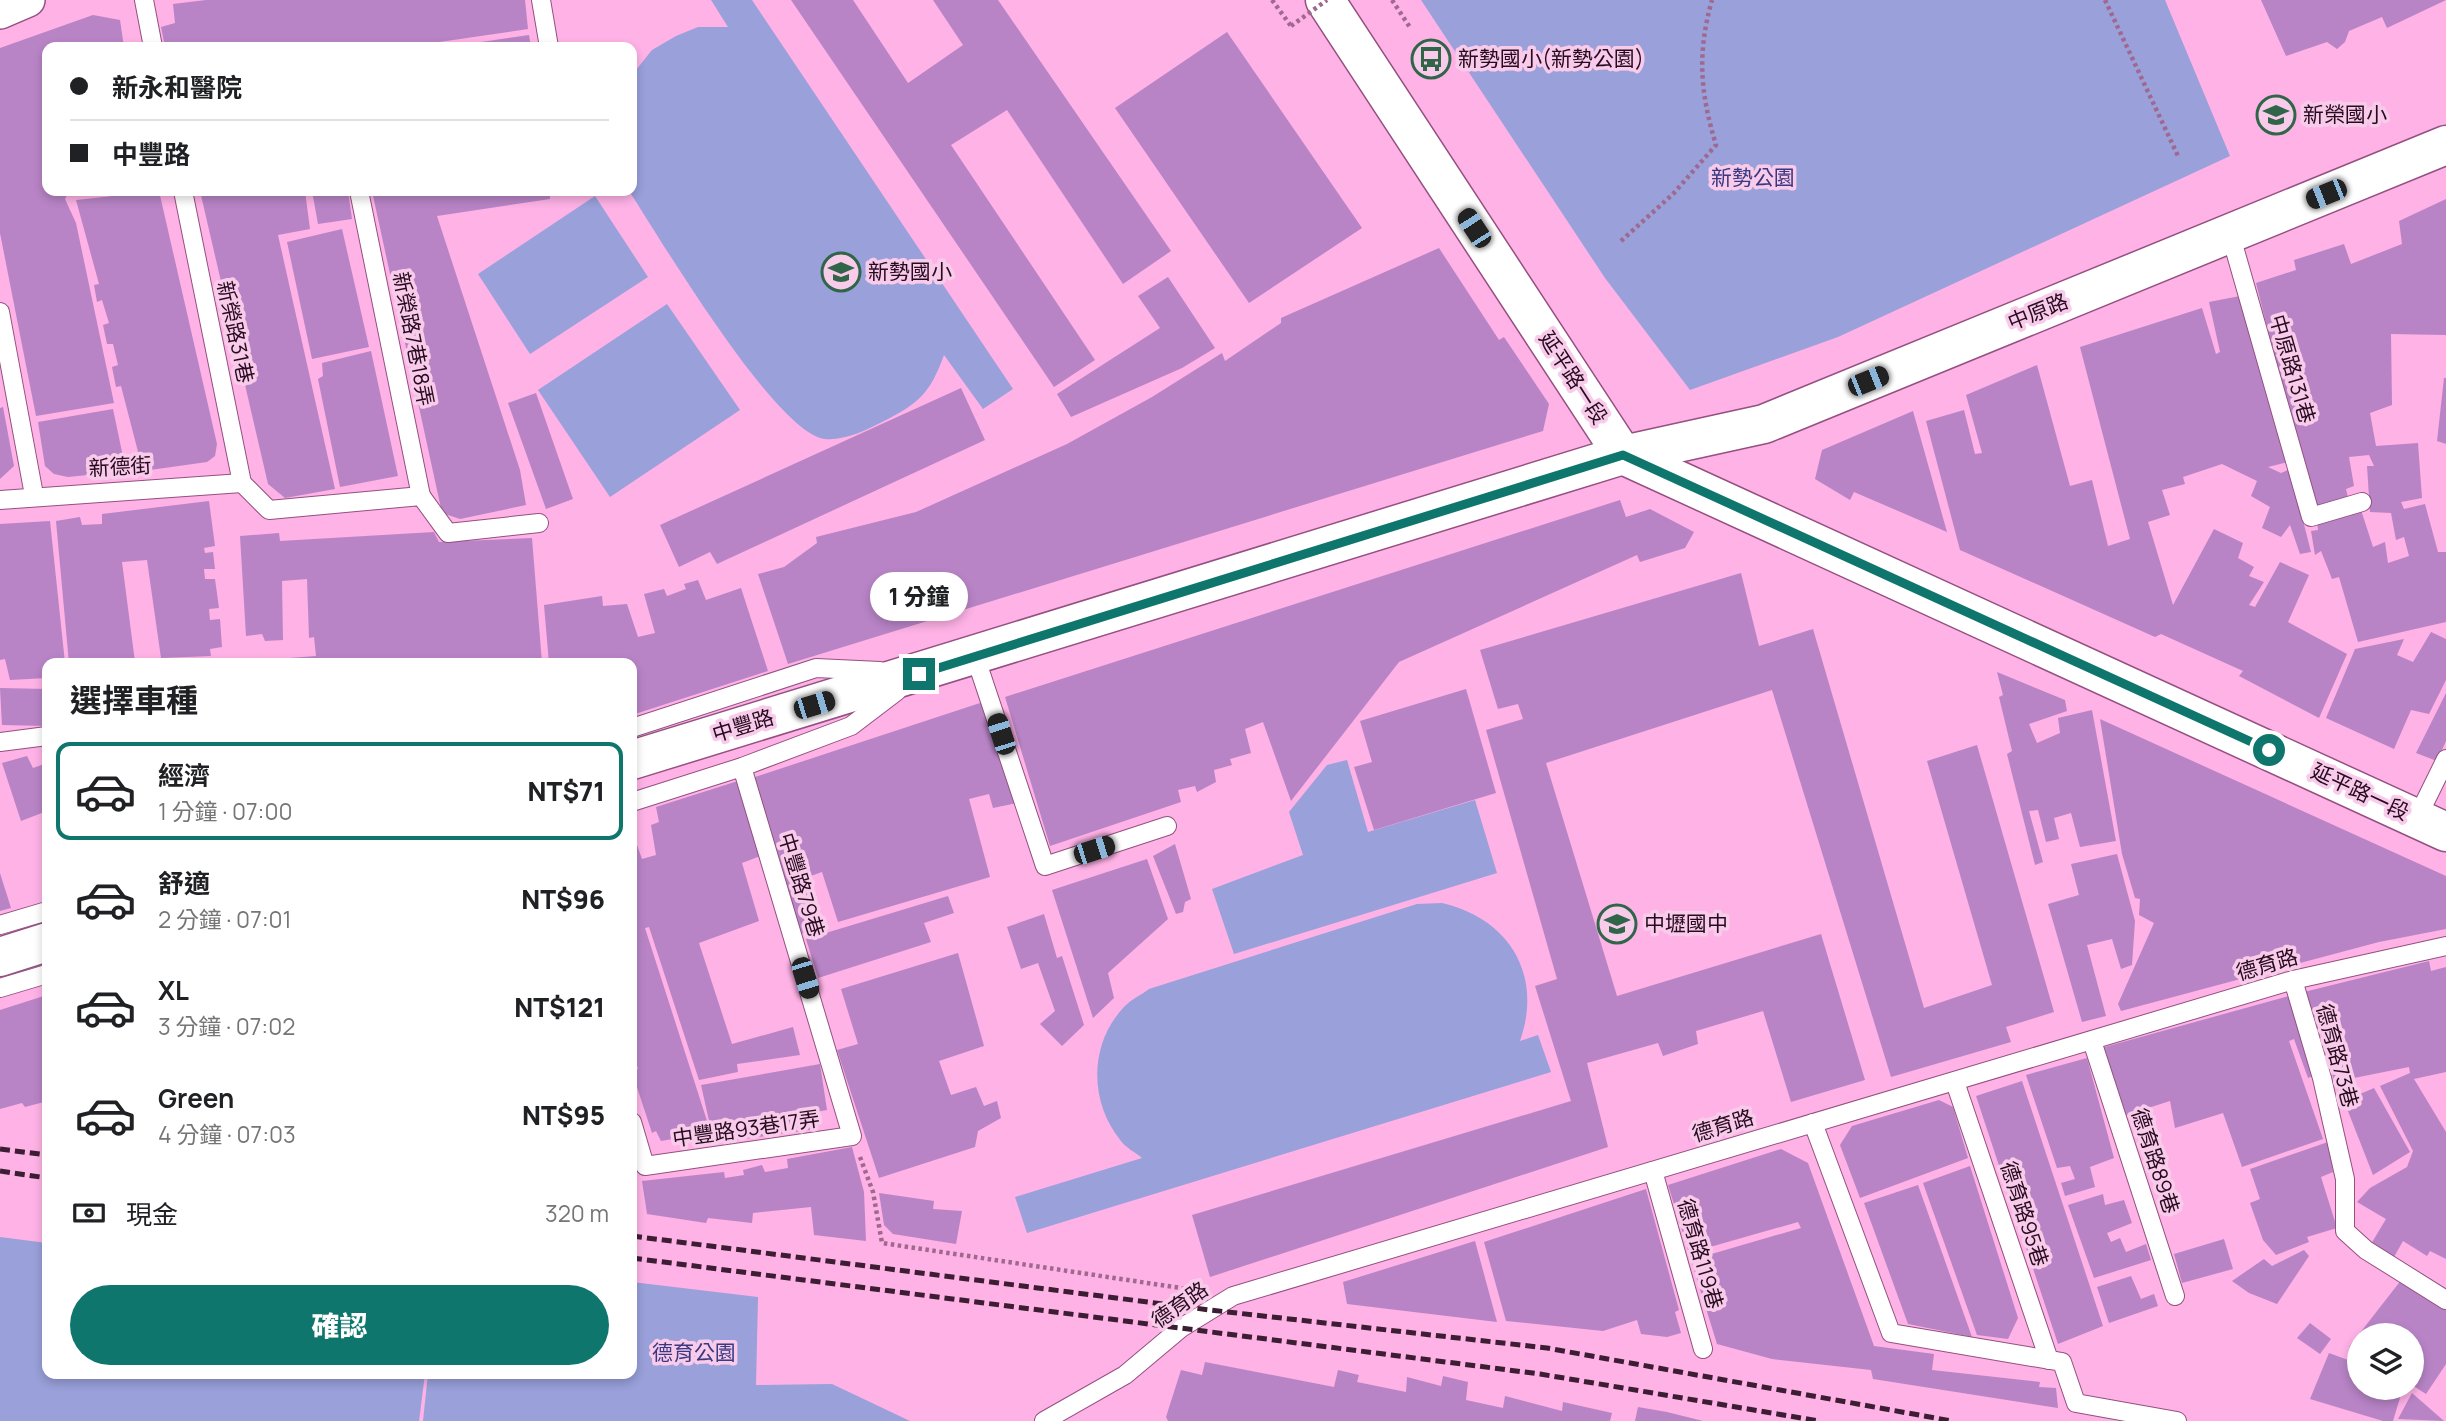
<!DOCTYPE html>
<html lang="zh-TW">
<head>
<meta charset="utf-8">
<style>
  body { margin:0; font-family:Manrope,"Noto Sans TC",sans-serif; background:#f2f2f2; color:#202124; height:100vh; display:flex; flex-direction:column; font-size:26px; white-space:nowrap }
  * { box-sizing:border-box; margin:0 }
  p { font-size:23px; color:#757577 }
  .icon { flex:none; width:38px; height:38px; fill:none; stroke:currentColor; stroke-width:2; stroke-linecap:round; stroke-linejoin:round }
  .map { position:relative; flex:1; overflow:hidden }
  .side { position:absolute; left:42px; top:658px; width:595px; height:721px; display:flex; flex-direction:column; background:#fff; border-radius:14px; box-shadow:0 4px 10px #0003 }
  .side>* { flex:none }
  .hud { position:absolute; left:42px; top:42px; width:595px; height:154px; border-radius:14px; box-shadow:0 4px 10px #0003; display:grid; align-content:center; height:154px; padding:0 28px; background:#fff }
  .controls { position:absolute; left:2347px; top:1323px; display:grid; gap:14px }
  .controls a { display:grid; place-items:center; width:77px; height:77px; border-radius:50%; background:#fff; box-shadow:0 4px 10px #0003; font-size:35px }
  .end { position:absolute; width:32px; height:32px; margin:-16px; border:9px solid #0f766e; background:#fff; box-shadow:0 0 0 4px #fff }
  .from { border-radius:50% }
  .bubble { position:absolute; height:49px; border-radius:24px; background:#fff; box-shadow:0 4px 10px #0003; font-size:23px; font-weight:800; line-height:49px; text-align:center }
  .car { position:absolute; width:21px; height:42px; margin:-21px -10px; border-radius:9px; box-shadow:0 0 5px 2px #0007; background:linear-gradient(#222 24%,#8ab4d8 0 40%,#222 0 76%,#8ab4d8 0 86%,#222 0) }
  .hud b { display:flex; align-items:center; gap:24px; height:66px; font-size:26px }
  .hud b+b { border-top:2px solid #e0e0e0 }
  .hud i { width:18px; height:18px; background:#202124 }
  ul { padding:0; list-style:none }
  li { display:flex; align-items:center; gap:21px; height:98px; margin:0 14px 10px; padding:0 14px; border:4px solid transparent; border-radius:14px }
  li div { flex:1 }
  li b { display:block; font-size:26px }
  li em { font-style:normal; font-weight:800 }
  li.selected { border-color:#0f766e }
  li>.icon { width:63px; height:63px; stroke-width:1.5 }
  h2 { padding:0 28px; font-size:32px; line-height:84px }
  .pay { display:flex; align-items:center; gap:18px; height:77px; padding:0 28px; font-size:26px }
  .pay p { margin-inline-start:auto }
  .cta { display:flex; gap:14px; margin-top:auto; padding:14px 28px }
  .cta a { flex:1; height:80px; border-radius:42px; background:#0f766e; color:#fff; font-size:28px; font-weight:800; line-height:80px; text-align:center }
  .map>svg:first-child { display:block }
  .green { fill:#99a0da }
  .building { fill:#b884c6 }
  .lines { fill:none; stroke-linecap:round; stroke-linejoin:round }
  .service-casing { stroke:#935080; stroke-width:20 }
  .minor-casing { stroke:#935080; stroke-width:36 }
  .secondary-casing { stroke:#935080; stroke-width:41 }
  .path { stroke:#9f698f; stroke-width:4.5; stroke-dasharray:3.5 3.5; stroke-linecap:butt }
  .service { stroke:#fff; stroke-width:18 }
  .minor { stroke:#fff; stroke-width:33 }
  .secondary { stroke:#fff; stroke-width:38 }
  .rail { stroke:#3d1d34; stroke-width:5; stroke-dasharray:10 5; stroke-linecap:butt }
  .path-bridge { stroke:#9f698f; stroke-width:4.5; stroke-dasharray:3.5 3.5; stroke-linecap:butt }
  .route { stroke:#0f766e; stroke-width:9 }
  .labels { text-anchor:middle; stroke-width:7; stroke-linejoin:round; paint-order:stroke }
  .poi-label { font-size:21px; fill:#260b1f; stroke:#f9cbea; text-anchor:start }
  .park-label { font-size:21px; fill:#383981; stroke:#f9cbea }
  .street-label { font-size:21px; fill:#260b1f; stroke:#f9cbea }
</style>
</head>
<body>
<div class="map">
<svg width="2446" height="1421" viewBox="0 0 2446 1421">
  <rect width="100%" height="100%" fill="#feb2e6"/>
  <g class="green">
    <path d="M711,0H752L1013,389L983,409L944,355C930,394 918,404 882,422C867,430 843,441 825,439C776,434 660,238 629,191H632V75L652,50L676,36L698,27H728Z"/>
    <path d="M1421,0H2165L2230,156L1838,337L1690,390L1605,278Z"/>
    <path d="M595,196L648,277L530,354L478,274Z"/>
    <path d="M667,304L740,410L610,497L538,390Z"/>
    <path d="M1347,760L1368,832L1475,800L1497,873L1234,954L1212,889L1303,855L1289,812L1327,765Z"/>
    <path d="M1442,903C1510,919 1543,975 1520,1041L1538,1035L1551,1072L1027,1233L1015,1197L1142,1158C1135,1152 1126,1148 1121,1141C1089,1102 1089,1045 1123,1008C1130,1000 1141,995 1149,989L1417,904Z"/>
    <path d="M0,1237L47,1243V1374H425L419,1421H0Z"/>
    <path d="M632,1282L758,1297L756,1385L832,1384L910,1421H423L428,1374H632Z"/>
  </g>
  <g class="building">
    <path d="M206,0H525L528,29L405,47H165L161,27L175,23L173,4Z"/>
    <path d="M791,0H853L908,83L963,45L933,0H998L1171,251L1123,284L1007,110L951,145L1095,360L1054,387Z"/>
    <path d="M2261,0H2446L2387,28L2382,17L2349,31L2345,42L2337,49L2327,42L2286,56Z"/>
    <path d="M93,15L120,20L124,47H47V191H69L65,199L76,223L114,403L36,416L0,233V48Z"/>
    <path d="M1227,32L1362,228L1249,303L1115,108Z"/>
    <path d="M529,35L531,47H454V46Z"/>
    <path d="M159,191L217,444L215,456L207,462L143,471L121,386L116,387L112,367L118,365L113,344H107L103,325L109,323L102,300L97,302L94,285L99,284L76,200Z"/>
    <path d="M200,191H305L310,229L278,235L335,489L285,498L268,484Z"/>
    <path d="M312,191H348L352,219L318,224Z"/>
    <path d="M372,191H559V194H550V199L437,216L520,470L526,505L460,519L442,513Z"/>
    <path d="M2446,199V335L2391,334L2392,405L2370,413L2376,446L2418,443L2422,498L2401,502L2404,509L2425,504L2438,552H2446V622L2358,642L2339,577L2332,579L2321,551L2315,555L2311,531L2318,530L2317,522L2361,510L2373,547L2385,542L2388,563L2409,556L2404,537L2396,540L2391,513L2370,512L2367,466H2374L2369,455L2349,457L2354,486L2346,489L2349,502L2313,512L2256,283L2296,270L2294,260L2344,244L2351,264L2402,244L2399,221Z"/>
    <path d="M342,229L369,347L312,359L287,242Z"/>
    <path d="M1439,248L1499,340L1504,337L1549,404L1543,431L788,664L758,574L784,567L817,543L816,537L916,512L1067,444L1152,397L1222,353L1225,361L1281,323V318Z"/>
    <path d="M1168,277L1215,348L1182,368L1071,417L1057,394L1160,328L1138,296Z"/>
    <path d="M2240,296L2288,462L2268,467L2281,473L2290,469L2311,552L2300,554L2290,525L2281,537L2262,528L2270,507L2251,496L2257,481L2222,464L2183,477L2185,484L2162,490L2170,515L2148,522L2173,605L2214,529L2243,543L2238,558L2254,567L2249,576L2264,582L2249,605L2255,607L2280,562L2309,575L2288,622L2347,654L2319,718L2239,676L2243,671L2161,634L2155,637L1960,550L1926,421L1964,410L1975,454L1982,453L1966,395L2037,365L2070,486L2092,480L2108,546L2130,539L2080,347L2202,308L2216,354L2220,352L2209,302Z"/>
    <path d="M371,351L398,476L340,487L318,379L323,376L322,363Z"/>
    <path d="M2444,378H2446V444L2437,441Z"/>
    <path d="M961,388L985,440L717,564L710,552L679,567L660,525Z"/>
    <path d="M536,393L573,499L546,509L508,403Z"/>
    <path d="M3,407L14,466L0,479V408Z"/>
    <path d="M113,409L126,471L68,477L54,474L45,466L38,422Z"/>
    <path d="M1913,411L1947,532L1854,492L1850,500L1815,479L1822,450Z"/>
    <path d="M1620,500L1626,517L1650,509L1694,532L1685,548L1640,562L1637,555L1399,662L1291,801L1263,722L1245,729L1251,753L1230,759L1232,765L1214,770L1216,782L1197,792L1195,786L1178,790L1181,802L1050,846L1005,697Z"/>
    <path d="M209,501L215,546L204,548L205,553L213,552L215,569H204L205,579H215L219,608L209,609L210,620L220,619L222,647L210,649L211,656L161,658L147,560L122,562L135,662L69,663L56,521L80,517L82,525L102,524V514Z"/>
    <path d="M50,521L65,663H47V678L10,680L5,659L0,660V524Z"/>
    <path d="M434,532L439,542L532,538L542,663H252V661L316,656L314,637L309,638L307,579L282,581L283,640L265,641L262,634L246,636L240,536L279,533L280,541Z"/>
    <path d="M1741,573L1759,646L1813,629L1924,1008L1992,985L1927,761L1977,745L2054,1012L2006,1027L2011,1042L1891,1077L1772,690L1546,763L1617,996L1821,934L1865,1080L1791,1102L1763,1011L1696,1031L1698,1044L1663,1056L1658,1043L1587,1063L1608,1147L1210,1277L1192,1215L1571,1101L1535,986L1557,979L1486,730L1523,719L1518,704L1498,709L1480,650Z"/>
    <path d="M698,580L706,600L741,588L768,671L632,715V663H549L544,605L602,596L603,606L627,604L638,637L655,633L644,594L664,589L667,596L686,589L684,584Z"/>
    <path d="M2431,632L2446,639V680L2429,714L2411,710L2394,749L2326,718L2355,649L2404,639L2397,655L2413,662Z"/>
    <path d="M1997,672L2065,700L2067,711L2029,724L2037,743L2060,733L2058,718L2092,710L2116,841L2080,847L2071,813L2054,818L2059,839L2046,842L2038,810L2029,811L2043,862L2035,865L2007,754L2012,751L1999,697L2003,695Z"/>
    <path d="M0,688L47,689V726L2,725Z"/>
    <path d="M1466,689L1496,793L1374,830L1354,767L1372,762L1360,721Z"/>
    <path d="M2446,693V741L2437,761L2416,753Z"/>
    <path d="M983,702L1017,803L993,808L989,794L969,799L990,877L838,922L822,872L805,878L818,930L800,934L752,778Z"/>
    <path d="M2100,719L2446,876V929L2379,942L2121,1011L2118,1004L2154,923L2139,915L2140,899L2135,898L2122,854Z"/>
    <path d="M27,756L33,768L47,763V811L21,821L2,763Z"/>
    <path d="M741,780L763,855L742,863L759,921L699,943L732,1044L793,1027L800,1055L737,1064L738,1072L699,1080L649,927L645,928L709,1127L702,1134L661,1141L656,1131L652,1133L632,1072L638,1069L632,1049V831L642,859L656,855L651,825L659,822L656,807Z"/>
    <path d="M1175,844L1191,899L1185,902L1183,912L1176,914L1153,856Z"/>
    <path d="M2117,854L2135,921L2132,965L2121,969L2112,939L2087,945L2106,1016L2082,1022L2048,904L2079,895L2071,864Z"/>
    <path d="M1147,859L1168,919L1108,973L1114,998L1093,1018L1052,890Z"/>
    <path d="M0,873L11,908L0,911Z"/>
    <path d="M948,896L954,913L924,923L931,942L818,978L806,939Z"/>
    <path d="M1044,914L1057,958L1062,956L1084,1025L1062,1046L1040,1024L1055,1011L1038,963L1021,969L1007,927Z"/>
    <path d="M958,953L984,1046L939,1061L951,1095L976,1087L984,1106L997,1101L1001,1118L978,1131L975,1147L879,1178L837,1050L858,1044L841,989Z"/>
    <path d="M2429,961L2431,971L2446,967V1072L2414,1079L2446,1132V1259L2430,1251L2427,1256L2403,1241L2394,1257L2371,1244L2386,1219L2357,1202L2370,1188L2407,1167L2413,1151L2380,1086L2410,1073L2409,1067L2334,1082L2330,1064L2341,1063L2337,1038L2341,1036L2337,1025L2314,1030L2304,992Z"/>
    <path d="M47,995V1111L44,1102L25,1107L22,1103L0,1109V1010Z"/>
    <path d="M2289,996L2313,1076L2308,1078L2294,1039L2289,1041L2323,1139L2242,1167L2223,1113L2175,1128L2170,1101L2123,1116L2101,1048Z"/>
    <path d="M2087,1058L2114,1158L2090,1167L2095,1187L2065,1196L2061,1183L2075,1179L2070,1166L2057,1168L2026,1075Z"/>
    <path d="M820,1064L827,1110L815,1112L816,1129L714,1143L701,1085Z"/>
    <path d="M2022,1081L2103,1326L2058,1344L1976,1096Z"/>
    <path d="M2374,1088L2410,1152L2373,1175L2344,1101Z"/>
    <path d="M1939,1100L1953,1107L1968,1158L1860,1198L1840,1145L1852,1126Z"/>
    <path d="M2328,1142L2333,1172L2321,1177L2337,1228L2307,1237L2309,1242L2276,1255L2263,1240L2250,1203L2260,1199L2250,1169Z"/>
    <path d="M852,1147L864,1192L866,1241L814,1235L811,1207L753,1213L752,1223L708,1218L706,1223L647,1214L642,1181L724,1172L725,1178L744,1175L743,1170L762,1165L765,1172L788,1168L787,1159Z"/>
    <path d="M1781,1149L1808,1163L1874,1346L1934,1354L1932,1370L2040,1382L2039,1387L2056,1388L2058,1408L1873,1379L1871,1370L1772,1359L1717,1344L1691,1260L1801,1228L1798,1222L1689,1253L1668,1185Z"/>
    <path d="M1970,1166L2018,1318L2008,1339L1977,1335L1923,1183Z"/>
    <path d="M1918,1185L1972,1337L1908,1324L1864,1203Z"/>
    <path d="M1646,1189L1679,1310L1675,1312L1681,1333L1667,1337L1641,1334L1637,1320L1603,1331L1506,1321L1484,1242Z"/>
    <path d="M879,1193L934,1201L933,1209L962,1211L956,1244L893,1234L884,1225Z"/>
    <path d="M2103,1194L2105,1205L2124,1200L2132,1223L2107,1233L2111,1242L2120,1238L2126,1252L2146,1244L2151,1260L2094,1278L2068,1205Z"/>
    <path d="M2224,1239L2233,1269L2182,1283L2174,1254Z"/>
    <path d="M1475,1241L1497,1322L1347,1304L1343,1282Z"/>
    <path d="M2304,1250L2309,1256L2277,1304L2249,1293L2232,1281L2264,1259L2272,1266Z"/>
    <path d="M2131,1276L2141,1299L2154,1294L2158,1306L2109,1323L2097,1287Z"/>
    <path d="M2402,1279L2446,1306V1364L2426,1394L2412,1385V1335H2359V1353L2349,1347Z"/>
    <path d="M2310,1323L2331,1339L2320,1354L2297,1338Z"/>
    <path d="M2329,1353L2359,1364V1388H2403L2393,1421H2383L2310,1399Z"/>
    <path d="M1205,1362L1334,1387L1338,1370L1359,1375L1357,1382L1406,1392L1407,1377L1441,1386L1443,1376L1468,1382L1466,1400L1503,1408L1505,1396L1562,1411L1563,1402L1612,1413L1610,1421H1168L1166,1417L1181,1370L1202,1375Z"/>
    <path d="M2412,1393L2444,1421L2398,1419Z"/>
    <path d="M1638,1407L1667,1412L1703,1421H1635Z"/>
  </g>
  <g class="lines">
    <defs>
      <g id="service">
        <path d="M144,0L153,47"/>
        <path d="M541,0L549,47"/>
        <path d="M183,191L242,483"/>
        <path d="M359,191L421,496"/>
        <path d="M2230,233L2311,517L2362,502"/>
        <path d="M0,312L34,495"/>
        <path d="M242,483L269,510L421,496L448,533L539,523"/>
        <path d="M0,500L242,483"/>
        <path d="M975,656L1045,866L1167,826"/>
        <path d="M632,728L816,668L880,671"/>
        <path d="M0,742L47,736"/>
        <path d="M632,802L742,767L851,726L897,691"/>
        <path d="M2417,818L2446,759"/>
        <path d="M0,925L47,911"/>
        <path d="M2293,980L2322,1078L2345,1179V1231L2366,1250L2446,1300"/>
        <path d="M0,988L47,974"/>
        <path d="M2092,1041L2175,1296"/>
        <path d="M1955,1082L2049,1360"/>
        <path d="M632,1122L645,1166L852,1136L742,767"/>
        <path d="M1813,1123L1891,1333L2062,1362L2076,1403L2177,1421"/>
        <path d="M1653,1171L1703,1349"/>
        <path d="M1044,1421L1125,1375L1181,1328L1233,1296L2293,980L2446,946"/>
      </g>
      <path id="minor" d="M0,12L28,0"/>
      <g id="secondary">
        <path d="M1325,0L1623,455L2446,832"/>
        <path d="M632,760L1623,455L1764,424L2446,145"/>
        <path d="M0,957L47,942"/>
      </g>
    </defs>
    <use href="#service" class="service-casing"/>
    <use href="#minor" class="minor-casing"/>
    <use href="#secondary" class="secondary-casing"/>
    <g class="path">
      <path d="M1272,0L1291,26"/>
      <path d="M1392,0L1411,29"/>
      <path d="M2105,0L2178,156"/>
      <path d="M1621,241L1673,194L1716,145C1700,92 1697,53 1712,0"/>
      <path d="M860,1157L873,1192L882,1243L1194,1290"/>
    </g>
    <use href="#service" class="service"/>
    <use href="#minor" class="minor"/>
    <use href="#secondary" class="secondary"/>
    <g class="rail">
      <path d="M0,1149L47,1155"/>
      <path d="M0,1171L47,1178"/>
      <path d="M632,1236L1210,1310L1547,1348L1952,1421"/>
      <path d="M632,1258L1540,1374L1819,1421"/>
    </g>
    <path class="path-bridge" d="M1291,26L1327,0"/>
  </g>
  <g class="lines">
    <path class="route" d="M919,674L1623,455L2269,750"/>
  </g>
  <defs>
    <symbol id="bus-ring" viewBox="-11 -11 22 22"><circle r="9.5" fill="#f9cbea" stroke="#31654a" stroke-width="1.5"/><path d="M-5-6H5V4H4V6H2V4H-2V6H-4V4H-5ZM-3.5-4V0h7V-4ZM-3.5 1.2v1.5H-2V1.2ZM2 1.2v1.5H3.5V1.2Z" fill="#31654a"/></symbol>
    <symbol id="school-ring" viewBox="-11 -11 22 22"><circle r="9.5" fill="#f9cbea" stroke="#31654a" stroke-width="1.5"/><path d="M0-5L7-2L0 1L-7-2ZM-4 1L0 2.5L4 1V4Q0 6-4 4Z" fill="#31654a"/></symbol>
  </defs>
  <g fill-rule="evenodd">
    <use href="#bus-ring" x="1409" y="37" width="44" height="44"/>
    <use href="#school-ring" x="2254" y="93" width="44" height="44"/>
    <use href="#school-ring" x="819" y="250" width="44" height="44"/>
    <use href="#school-ring" x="1595" y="902" width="44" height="44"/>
  </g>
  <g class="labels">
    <g class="poi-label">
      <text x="1458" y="66">新勢國小(新勢公園)</text>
      <text x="2303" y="122">新榮國小</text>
      <text x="868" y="279">新勢國小</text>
      <text x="1644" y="931">中壢國中</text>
    </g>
    <g class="park-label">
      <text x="1753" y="185">新勢公園</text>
      <text x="694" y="1360">德育公園</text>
    </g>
    <g class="street-label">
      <text transform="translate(2038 312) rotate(-22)" y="7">中原路</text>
      <text transform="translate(235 332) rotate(78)" y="7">新榮路31巷</text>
      <text transform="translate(413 339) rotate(79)" y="7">新榮路7巷18弄</text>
      <text transform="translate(2292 369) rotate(74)" y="7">中原路131巷</text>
      <text transform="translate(1573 378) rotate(57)" y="7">延平路一段</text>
      <text transform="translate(120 467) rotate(-3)" y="7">新德街</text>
      <text transform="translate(743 726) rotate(-17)" y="7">中豐路</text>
      <text transform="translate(2360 792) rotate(25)" y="7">延平路一段</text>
      <text transform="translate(801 885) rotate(73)" y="7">中豐路79巷</text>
      <text transform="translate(2267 965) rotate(-16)" y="7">德育路</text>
      <text transform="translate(2337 1056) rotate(75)" y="7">德育路73巷</text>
      <text transform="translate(1723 1126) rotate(-17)" y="7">德育路</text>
      <text transform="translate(746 1129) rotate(-8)" y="7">中豐路93巷17弄</text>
      <text transform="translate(2155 1161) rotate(72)" y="7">德育路89巷</text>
      <text transform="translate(2024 1214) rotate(72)" y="7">德育路95巷</text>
      <text transform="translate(1700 1254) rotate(74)" y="7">德育路119巷</text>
      <text transform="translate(1180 1305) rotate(-35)" y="7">德育路</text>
    </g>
  </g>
</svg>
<div class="controls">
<a><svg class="icon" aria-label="layers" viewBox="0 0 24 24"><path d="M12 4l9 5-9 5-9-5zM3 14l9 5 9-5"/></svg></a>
</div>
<i class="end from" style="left:2269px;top:750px"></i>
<i class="end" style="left:919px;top:674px"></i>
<div class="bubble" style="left:870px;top:572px;width:98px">1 分鐘</div>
<i class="car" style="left:2326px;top:194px;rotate:248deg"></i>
<i class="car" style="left:1474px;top:228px;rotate:327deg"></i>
<i class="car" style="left:1868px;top:381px;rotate:68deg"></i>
<i class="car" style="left:814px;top:705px;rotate:73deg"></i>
<i class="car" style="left:1001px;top:734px;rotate:342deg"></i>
<i class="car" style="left:1094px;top:850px;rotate:72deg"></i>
<i class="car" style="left:805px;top:978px;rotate:163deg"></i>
<div class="hud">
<b><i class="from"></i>新永和醫院</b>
<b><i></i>中豐路</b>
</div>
<section class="side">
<h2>選擇車種</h2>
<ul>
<li class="selected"><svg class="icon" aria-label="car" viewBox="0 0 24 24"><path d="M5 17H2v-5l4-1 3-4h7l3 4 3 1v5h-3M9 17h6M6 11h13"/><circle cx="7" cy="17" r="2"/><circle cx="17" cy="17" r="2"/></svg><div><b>經濟</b><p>1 分鐘 · 07:00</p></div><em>NT$71</em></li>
<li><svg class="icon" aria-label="car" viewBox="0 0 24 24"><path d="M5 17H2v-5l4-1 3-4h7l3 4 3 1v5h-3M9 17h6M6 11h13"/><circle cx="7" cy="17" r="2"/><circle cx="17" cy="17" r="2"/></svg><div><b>舒適</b><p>2 分鐘 · 07:01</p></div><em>NT$96</em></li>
<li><svg class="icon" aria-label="car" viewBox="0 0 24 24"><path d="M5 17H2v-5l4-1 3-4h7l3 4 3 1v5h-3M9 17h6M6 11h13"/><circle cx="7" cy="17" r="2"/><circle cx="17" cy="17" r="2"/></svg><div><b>XL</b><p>3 分鐘 · 07:02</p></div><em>NT$121</em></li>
<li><svg class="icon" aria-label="car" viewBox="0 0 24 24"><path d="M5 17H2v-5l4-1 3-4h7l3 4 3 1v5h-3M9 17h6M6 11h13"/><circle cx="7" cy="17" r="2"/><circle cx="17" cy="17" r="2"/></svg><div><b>Green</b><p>4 分鐘 · 07:03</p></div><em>NT$95</em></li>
</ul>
<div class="pay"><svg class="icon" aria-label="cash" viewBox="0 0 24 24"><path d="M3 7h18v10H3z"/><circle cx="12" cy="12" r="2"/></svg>現金<p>320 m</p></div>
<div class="cta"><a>確認</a></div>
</section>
</div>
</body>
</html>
